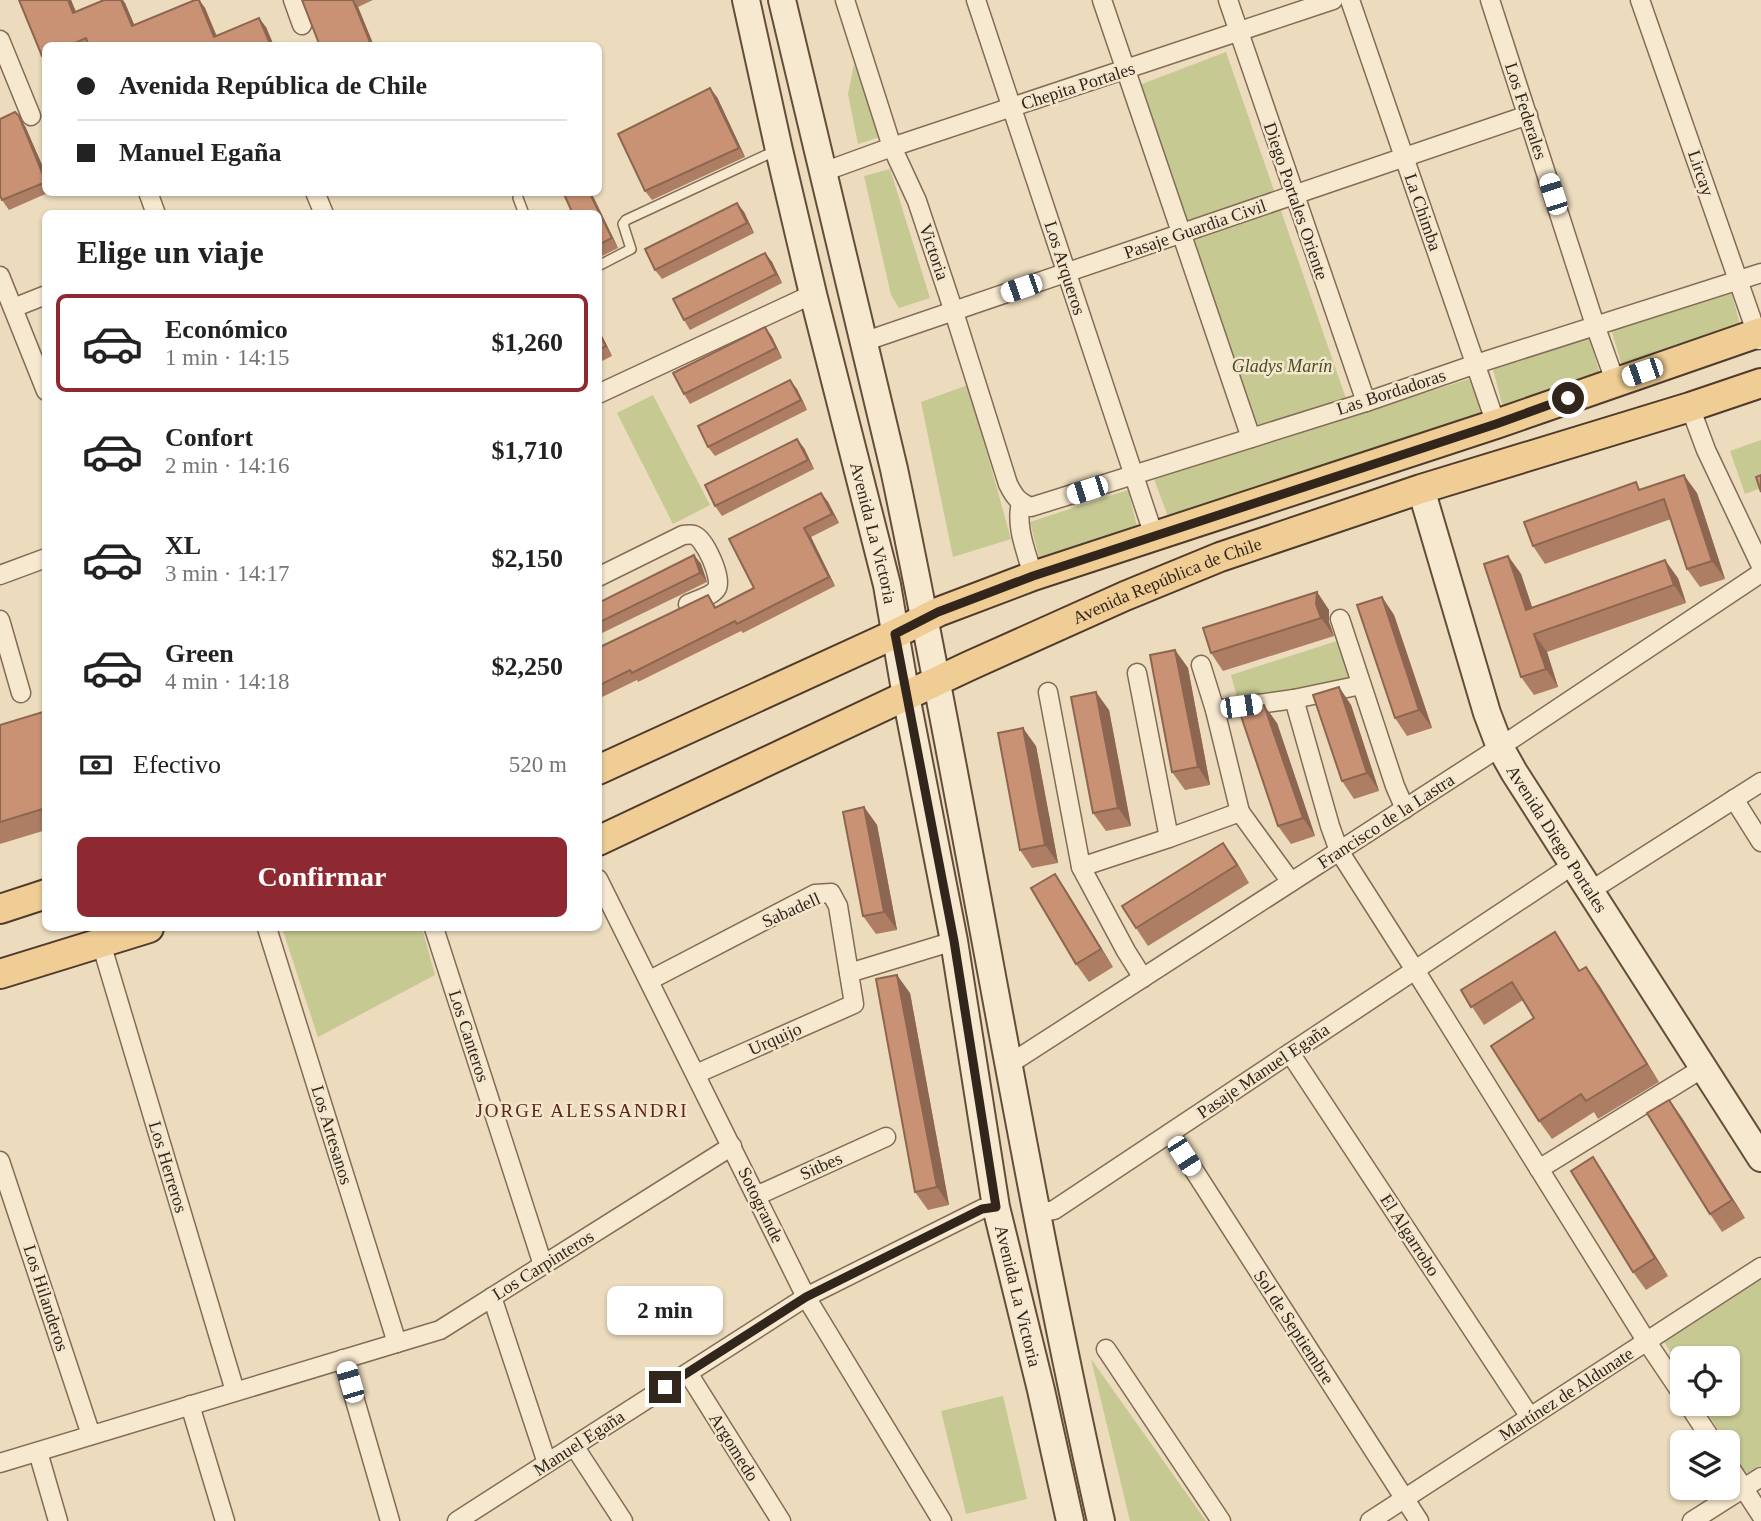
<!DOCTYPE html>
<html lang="es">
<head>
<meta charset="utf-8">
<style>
  body { margin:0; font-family:Georgia,serif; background:#f6f6f6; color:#222; height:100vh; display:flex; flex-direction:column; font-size:26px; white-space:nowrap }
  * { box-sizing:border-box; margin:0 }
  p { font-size:23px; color:#767676 }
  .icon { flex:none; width:38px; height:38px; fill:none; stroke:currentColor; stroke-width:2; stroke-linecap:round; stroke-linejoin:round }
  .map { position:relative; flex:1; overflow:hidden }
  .panel { position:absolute; left:42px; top:210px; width:560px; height:721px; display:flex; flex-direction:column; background:#fff; border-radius:10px; box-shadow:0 2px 5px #0004 }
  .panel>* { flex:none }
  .guide { position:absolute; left:42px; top:42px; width:560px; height:154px; border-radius:10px; box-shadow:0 2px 5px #0004; display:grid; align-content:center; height:154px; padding:0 35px; background:#fff }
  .fabs { position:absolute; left:1670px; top:1346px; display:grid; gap:14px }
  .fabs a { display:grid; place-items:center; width:70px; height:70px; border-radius:10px; background:#fff; box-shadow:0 2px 5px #0004; font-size:35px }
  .end { position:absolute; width:32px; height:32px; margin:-16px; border:9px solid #32251b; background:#fff; box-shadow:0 0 0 4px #fff }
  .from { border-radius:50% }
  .bubble { position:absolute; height:49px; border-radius:10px; background:#fff; box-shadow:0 2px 5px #0004; font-size:23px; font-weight:700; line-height:49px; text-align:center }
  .car { position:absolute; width:21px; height:42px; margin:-21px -10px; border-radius:9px; box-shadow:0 0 5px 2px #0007; background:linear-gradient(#fff 24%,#345 0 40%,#fff 0 76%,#345 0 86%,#fff 0) }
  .guide b { display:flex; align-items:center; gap:24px; height:66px; font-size:26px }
  .guide b+b { border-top:2px solid #e0e0e0 }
  .guide i { width:18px; height:18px; background:#222 }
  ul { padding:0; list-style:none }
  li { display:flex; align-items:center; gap:21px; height:98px; margin:0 14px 10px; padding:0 21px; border:4px solid transparent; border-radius:10px }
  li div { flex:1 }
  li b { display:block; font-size:26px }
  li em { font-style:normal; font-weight:700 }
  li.on { border-color:#8f2931 }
  li>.icon { width:63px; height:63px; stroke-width:1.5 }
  h2 { padding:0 35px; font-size:32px; line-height:84px }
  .pay { display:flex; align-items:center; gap:18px; height:77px; padding:0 35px; font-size:26px }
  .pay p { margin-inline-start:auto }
  .cta { display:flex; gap:14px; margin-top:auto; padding:14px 35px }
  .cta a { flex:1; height:80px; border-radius:10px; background:#8f2931; color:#fff; font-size:28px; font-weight:700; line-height:80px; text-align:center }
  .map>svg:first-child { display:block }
  .green { fill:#c6c992 }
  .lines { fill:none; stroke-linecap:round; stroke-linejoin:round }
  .lane-casing { stroke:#836c57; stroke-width:12 }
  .street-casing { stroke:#836c57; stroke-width:21 }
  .secondary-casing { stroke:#644d3b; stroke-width:30 }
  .primary-casing { stroke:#503a2c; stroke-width:32 }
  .lane { stroke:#f7e9d0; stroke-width:9 }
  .street { stroke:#f7e9d0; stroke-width:18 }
  .secondary { stroke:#f7e9d0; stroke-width:26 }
  .primary { stroke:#efcd95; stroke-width:28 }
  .wall { fill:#ad7e64 }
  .shaded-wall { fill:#8d6651 }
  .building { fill:#c99274; stroke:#8d6651; stroke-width:2 }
  .route { stroke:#32251b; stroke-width:9 }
  .labels { text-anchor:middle; stroke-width:5; stroke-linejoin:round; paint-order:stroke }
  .street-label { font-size:18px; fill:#32251b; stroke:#f3e6cc }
  .park-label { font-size:18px; font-style:italic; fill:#464e23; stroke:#f3e6cc }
  .neighbourhood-label { font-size:19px; letter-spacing:2px; fill:#5d261c; stroke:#f3e6cc }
</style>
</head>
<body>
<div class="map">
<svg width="1761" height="1521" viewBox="0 0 1761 1521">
  <rect width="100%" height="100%" fill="#ecdbbd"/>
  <g class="green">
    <path d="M1226,52L1350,410L1253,437L1134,87Z"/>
    <path d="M854,64L880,137L858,144L848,94Z"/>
    <path d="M890,169L930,298L899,308L891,295L864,176Z"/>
    <path d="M1731,291L1741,328L1622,366L1611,329Z"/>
    <path d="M1589,337L1601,378L1503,408L1493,369Z"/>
    <path d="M1469,379L1484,414L1170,522L1154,479Z"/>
    <path d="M968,385L1011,539L953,557L921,402Z"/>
    <path d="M653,395L710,505L673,524L617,413Z"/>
    <path d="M1761,440V488L1745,494L1730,451Z"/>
    <path d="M1128,490L1138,530L1040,562L1030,522Z"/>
    <path d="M1343,639L1360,693L1241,711L1231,675Z"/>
    <path d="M282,928H422L435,975L318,1037Z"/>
    <path d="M1761,1279V1465L1746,1474L1702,1404H1727V1358H1682V1371L1663,1340Z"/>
    <path d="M1091,1359L1206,1521H1130Z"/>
    <path d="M1003,1396L1027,1499L966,1514L941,1411Z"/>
  </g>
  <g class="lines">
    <defs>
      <g id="lane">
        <path d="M518,198L524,214"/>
        <path d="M598,266L631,249L623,224L626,220L777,150"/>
      </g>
      <g id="street">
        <path d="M293,0L302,25"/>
        <path d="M845,0L892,147L917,201L954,312L1008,484C1014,496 1018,502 1031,507L1366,402L1476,364L1761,273"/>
        <path d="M976,0L1154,536"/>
        <path d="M1102,0L1251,438"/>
        <path d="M1228,0L1366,402"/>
        <path d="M1350,0L1496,424"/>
        <path d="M1490,0L1595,325L1615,381"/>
        <path d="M1640,0L1759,340"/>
        <path d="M0,40L31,116"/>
        <path d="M823,172L892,147L1333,0"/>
        <path d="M148,192L156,214"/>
        <path d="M315,192L324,214"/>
        <path d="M0,276L46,391"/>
        <path d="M13,308L46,295"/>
        <path d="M863,342L1528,115"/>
        <path d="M598,394L813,294"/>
        <path d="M1690,407L1706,450L1761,566"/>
        <path d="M1021,503C1015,527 1027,553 1033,576"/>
        <path d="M0,575L46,558"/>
        <path d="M598,577L683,535C686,535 690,534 694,535C705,539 722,577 717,588C713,596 696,600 688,604"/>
        <path d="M1340,619L1395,786L1405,809"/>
        <path d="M0,620L21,693"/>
        <path d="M1201,665L1215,710L1240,812"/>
        <path d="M1137,673L1169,838"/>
        <path d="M1048,692L1081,867L1169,838L1240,812L1291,882"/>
        <path d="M1294,699L1330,826L1339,851L1415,970L1647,1342L1682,1394"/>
        <path d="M1215,710L1294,699L1361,685"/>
        <path d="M1734,799L1761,842"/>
        <path d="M1081,867L1126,951L1143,978"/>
        <path d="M598,879L806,1297L942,1521"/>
        <path d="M1590,891L1761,782"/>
        <path d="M267,928L397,1343"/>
        <path d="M434,928L543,1265"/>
        <path d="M101,943L235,1391"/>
        <path d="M849,973L954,941"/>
        <path d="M650,980L815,894L831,893L838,906L854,1004L696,1074"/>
        <path d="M1290,1053L1530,1417"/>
        <path d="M1008,1065L1500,747L1761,573"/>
        <path d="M1170,1133L1419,1521"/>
        <path d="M0,1161L91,1435"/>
        <path d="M1539,1169L1703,1068"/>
        <path d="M756,1196L886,1137"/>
        <path d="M1038,1213L1054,1210L1573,865"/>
        <path d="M492,1297L547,1463"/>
        <path d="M1106,1349L1221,1521"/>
        <path d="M343,1359L390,1521"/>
        <path d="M688,1373L781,1521"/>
        <path d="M1688,1404L1713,1442"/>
        <path d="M190,1405L225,1521"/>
        <path d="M574,1446L623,1521"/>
        <path d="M38,1452L58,1521"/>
        <path d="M0,1463L440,1330L732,1146"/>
        <path d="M1727,1463L1761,1515"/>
        <path d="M457,1521L806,1297L982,1209L996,1207"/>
        <path d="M1370,1521L1761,1267"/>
        <path d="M1692,1521L1761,1477"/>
      </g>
      <g id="secondary">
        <path id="s1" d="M746,0L779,150L813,294L887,585L906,696L954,941L996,1207L1041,1390L1070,1521"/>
        <path d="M782,0L894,469C968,819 1022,1172 1101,1521"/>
        <path id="s2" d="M1421,489L1487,713L1500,747L1514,772L1761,1158"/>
      </g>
      <g id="primary">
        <path d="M598,770L895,634L938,612L1033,576L1496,424L1761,332"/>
        <path id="s3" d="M598,841L969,666L1125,596L1220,557L1421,489L1690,407L1761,383"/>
        <path d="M0,909L46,894"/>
        <path d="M0,974L149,928"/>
      </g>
    </defs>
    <use href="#lane" class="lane-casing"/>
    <use href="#street" class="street-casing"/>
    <use href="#secondary" class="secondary-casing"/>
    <use href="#primary" class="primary-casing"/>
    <use href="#lane" class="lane"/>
    <use href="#street" class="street"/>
    <use href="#secondary" class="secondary"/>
    <use href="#primary" class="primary"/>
  </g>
  <g class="wall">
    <path d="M19,0H71L76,12L125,3L134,25L199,0L205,8L217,36L266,27L274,46H46V61L42,56Z"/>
    <path d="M302,0H373L358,7L374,46H320Z"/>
    <path d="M717,97L745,157L652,200L645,191Z"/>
    <path d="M25,126L46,174V192H50L9,210L2,200Z"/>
    <path d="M563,192H591L618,248L598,258V214Z"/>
    <path d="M737,203L744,212L754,233L662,279L655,270Z"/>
    <path d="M765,253L772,262L782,283L690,330L684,320Z"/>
    <path d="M765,327L772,337L782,358L690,404L684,394Z"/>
    <path d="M598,328L612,356L598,363Z"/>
    <path d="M797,389L807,410L715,456L708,447Z"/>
    <path d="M804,448L814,469L722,516L715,506Z"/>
    <path d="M1641,489L1697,493L1725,579L1700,587L1687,569L1671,519L1545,564L1533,546Z"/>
    <path d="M821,493L828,502L839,523L811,537L835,586L743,633L741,631L638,682L637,680L598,699V648L708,595L716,607L754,588Z"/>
    <path d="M694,555L701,564L707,582L598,635V603Z"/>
    <path d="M1508,556L1521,574L1532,607L1678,578L1686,603L1547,652L1558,687L1534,695L1521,677Z"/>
    <path d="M1317,592L1329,610V622L1334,636L1223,671L1211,653Z"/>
    <path d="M1382,597L1394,615L1432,728L1407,736L1395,718Z"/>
    <path d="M1175,650L1188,668L1210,785L1185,790L1172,772Z"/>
    <path d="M1339,687L1351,705L1379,791L1354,799L1342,781Z"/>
    <path d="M1109,710L1131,826L1106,831L1093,813Z"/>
    <path d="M46,711V830L0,844V725Z"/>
    <path d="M1277,723L1315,836L1291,844L1278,826Z"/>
    <path d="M1036,746L1058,863L1032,868L1020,850Z"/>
    <path d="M864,807L877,825L897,930L876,934L863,916Z"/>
    <path d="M1223,843L1249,883L1148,946L1136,928Z"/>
    <path d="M1067,892L1113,967L1089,982L1076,964Z"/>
    <path d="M1567,950L1580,971L1599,985L1659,1082L1598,1119L1594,1112L1552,1139L1539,1121L1534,1018L1523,1000L1484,1025L1461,990Z"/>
    <path d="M910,993L949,1205L928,1210L915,1192Z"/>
    <path d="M1669,1100L1682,1118L1745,1218L1722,1232L1710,1214Z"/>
    <path d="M1605,1175L1668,1276L1646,1290L1633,1272Z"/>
  </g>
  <g class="shaded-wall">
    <path d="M68,0H71L80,22L73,13Z"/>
    <path d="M121,0H123L125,3L139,36L132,26Z"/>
    <path d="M199,0L205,8L220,46L214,37Z"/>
    <path d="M353,0L358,7L374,46H372L370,42Z"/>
    <path d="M259,18L266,27L274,46H271Z"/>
    <path d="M710,88L717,97L745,157L739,148Z"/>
    <path d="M19,116L25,126L46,174V181Z"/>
    <path d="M589,192H591L618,248L612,238Z"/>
    <path d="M737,203L744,212L754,233L747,223Z"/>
    <path d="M765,253L772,262L782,283L776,274Z"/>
    <path d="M765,327L772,337L782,358L776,348Z"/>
    <path d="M598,328L612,356L606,346L598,332Z"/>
    <path d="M790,380L797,389L807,410L801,400Z"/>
    <path d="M797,439L804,448L814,469L808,460Z"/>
    <path d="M1684,475L1697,493L1725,579L1712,561Z"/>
    <path d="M821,493L828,502L839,523L832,514Z"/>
    <path d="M804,528L811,537L835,586L829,577Z"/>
    <path d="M694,555L701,564L707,582L700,573Z"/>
    <path d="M1508,556L1521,574L1539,628L1526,610Z"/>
    <path d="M1665,560L1678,578L1686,603L1674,585Z"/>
    <path d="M1317,592L1329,610V622L1334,636L1321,618L1316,604Z"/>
    <path d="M1382,597L1394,615L1432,728L1419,710Z"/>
    <path d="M1534,634L1547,652L1558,687L1546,669Z"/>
    <path d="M1175,650L1188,668L1210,785L1198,767Z"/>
    <path d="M1339,687L1351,705L1379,791L1367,773Z"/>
    <path d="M1096,692L1109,710L1131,826L1118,808Z"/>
    <path d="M1264,705L1277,723L1315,836L1303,818Z"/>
    <path d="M1023,728L1036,746L1058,863L1045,845Z"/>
    <path d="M864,807L877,825L897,930L884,912Z"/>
    <path d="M1223,843L1236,861L1249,883L1237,865Z"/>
    <path d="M1055,874L1067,892L1113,967L1101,949Z"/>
    <path d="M1555,932L1567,950L1591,989L1579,971Z"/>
    <path d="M1586,967L1599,985L1659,1082L1647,1064Z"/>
    <path d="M897,975L910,993L949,1205L937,1187Z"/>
    <path d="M1669,1100L1682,1118L1745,1218L1732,1200Z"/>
    <path d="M1593,1157L1605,1175L1668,1276L1655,1258Z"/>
  </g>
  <g class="building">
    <path d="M19,0H68L73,13L104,0H121L132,26L195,0H199L214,37L259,18L271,46H89L86,38L68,46H46V55L42,56Z"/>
    <path d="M302,0H353L370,42L361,46H320Z"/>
    <path d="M710,88L739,148L645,191L618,134Z"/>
    <path d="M15,112L19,116L46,182L2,200L0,195V119Z"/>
    <path d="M563,192H589L612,238L598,245V214H573Z"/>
    <path d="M737,203L747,223L655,270L645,249Z"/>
    <path d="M765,253L776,274L684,320L673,299Z"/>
    <path d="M765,327L776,348L684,394L673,373Z"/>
    <path d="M598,332L606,346L598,350Z"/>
    <path d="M790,380L801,400L708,447L698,426Z"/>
    <path d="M797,439L808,460L715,506L705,485Z"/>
    <path d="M1684,475L1712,561L1687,569L1664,499L1533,546L1524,522L1636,482L1639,490Z"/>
    <path d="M1761,475V492L1756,477Z"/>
    <path d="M821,493L832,514L804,528L829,577L737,624L735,621L632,673L630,670L598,686V648L708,595L715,608L754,588L729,539Z"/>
    <path d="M694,555L700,573L598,623V603Z"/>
    <path d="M1508,556L1526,610L1665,560L1674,585L1534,634L1546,669L1521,677L1484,564Z"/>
    <path d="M1317,592L1316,604L1321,618L1211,653L1203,628Z"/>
    <path d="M1382,597L1419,710L1395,718L1357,605Z"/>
    <path d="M1175,650L1198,767L1172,772L1150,655Z"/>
    <path d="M1339,687L1367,773L1342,781L1313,695Z"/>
    <path d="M1096,692L1118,808L1093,813L1071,697Z"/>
    <path d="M1264,705L1303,818L1278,826L1240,713Z"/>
    <path d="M46,711V808L0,822V725Z"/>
    <path d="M1023,728L1045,845L1020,850L998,733Z"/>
    <path d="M864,807L884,912L863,916L843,812Z"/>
    <path d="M1223,843L1237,865L1136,928L1122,906Z"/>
    <path d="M1055,874L1101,949L1076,964L1031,888Z"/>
    <path d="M1555,932L1579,971L1586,967L1647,1064L1586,1101L1581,1094L1539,1121L1491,1046L1534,1018L1512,982L1471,1007L1461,990Z"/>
    <path d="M897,975L937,1187L915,1192L876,979Z"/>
    <path d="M1669,1100L1732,1200L1710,1214L1647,1113Z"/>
    <path d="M1593,1157L1655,1258L1633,1272L1571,1171Z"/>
  </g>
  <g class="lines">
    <path class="route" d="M665,1387L806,1297L982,1209L996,1207L954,941L895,634L938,612L1033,576L1496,424L1568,398"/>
  </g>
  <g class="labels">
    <g class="street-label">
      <text transform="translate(1078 86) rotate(-18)" y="6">Chepita Portales</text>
      <text transform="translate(1526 111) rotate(72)" y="6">Los Federales</text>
      <text transform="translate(1701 173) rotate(71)" y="6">Lircay</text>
      <text transform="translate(1296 201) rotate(71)" y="6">Diego Portales Oriente</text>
      <text transform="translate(1423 212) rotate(71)" y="6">La Chimba</text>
      <text transform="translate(1195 229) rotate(-19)" y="6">Pasaje Guardia Civil</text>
      <text transform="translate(934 252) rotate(71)" y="6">Victoria</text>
      <text transform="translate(1065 268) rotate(72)" y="6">Los Arqueros</text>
      <text transform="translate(1391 392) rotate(-18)" y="6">Las Bordadoras</text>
      <text dy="6" stroke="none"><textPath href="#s1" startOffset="548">Avenida La Victoria</textPath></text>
      <text dy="6" stroke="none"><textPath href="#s3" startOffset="626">Avenida República de Chile</textPath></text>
      <text transform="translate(1386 821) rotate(-33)" y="6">Francisco de la Lastra</text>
      <text dy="6" stroke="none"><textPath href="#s2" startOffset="378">Avenida Diego Portales</textPath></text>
      <text transform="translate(791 910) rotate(-24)" y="6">Sabadell</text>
      <text transform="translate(469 1036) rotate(72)" y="6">Los Canteros</text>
      <text transform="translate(775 1039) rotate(-24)" y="6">Urquijo</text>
      <text transform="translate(1263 1071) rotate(-34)" y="6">Pasaje Manuel Egaña</text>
      <text transform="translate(332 1135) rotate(73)" y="6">Los Artesanos</text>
      <text transform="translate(821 1166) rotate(-24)" y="6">Sitbes</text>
      <text transform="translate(168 1167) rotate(73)" y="6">Los Herreros</text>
      <text transform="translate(761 1205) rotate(64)" y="6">Sotogrande</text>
      <text transform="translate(1410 1235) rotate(57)" y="6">El Algarrobo</text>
      <text transform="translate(543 1265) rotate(-32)" y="6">Los Carpinteros</text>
      <text dy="6" stroke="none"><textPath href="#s1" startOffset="1325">Avenida La Victoria</textPath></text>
      <text transform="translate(46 1298) rotate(72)" y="6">Los Hilanderos</text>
      <text transform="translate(1294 1327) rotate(57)" y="6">Sol de Septiembre</text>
      <text transform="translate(1566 1394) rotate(-33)" y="6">Martínez de Aldunate</text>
      <text transform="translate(579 1443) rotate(-33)" y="6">Manuel Egaña</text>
      <text transform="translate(734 1447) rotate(58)" y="6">Argomedo</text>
    </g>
    <g class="park-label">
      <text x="1282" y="372">Gladys Marín</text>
    </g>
    <g class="neighbourhood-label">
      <text x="582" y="1117">JORGE ALESSANDRI</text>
    </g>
  </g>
</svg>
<div class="fabs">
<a><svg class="icon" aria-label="locate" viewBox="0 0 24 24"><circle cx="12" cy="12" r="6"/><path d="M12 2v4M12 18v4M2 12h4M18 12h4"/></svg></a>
<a><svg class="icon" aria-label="layers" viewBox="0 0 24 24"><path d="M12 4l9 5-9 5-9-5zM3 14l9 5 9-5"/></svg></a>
</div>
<i class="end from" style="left:1568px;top:398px"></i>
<i class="end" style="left:665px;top:1387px"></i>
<div class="bubble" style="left:607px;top:1286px;width:116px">2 min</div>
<i class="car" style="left:1553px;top:194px;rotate:342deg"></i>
<i class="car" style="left:1021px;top:288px;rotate:251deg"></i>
<i class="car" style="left:1642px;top:372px;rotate:251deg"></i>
<i class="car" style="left:1087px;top:490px;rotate:252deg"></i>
<i class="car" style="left:1241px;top:706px;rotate:82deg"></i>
<i class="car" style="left:1184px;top:1156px;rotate:147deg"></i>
<i class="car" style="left:350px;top:1382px;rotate:344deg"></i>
<div class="guide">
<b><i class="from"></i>Avenida República de Chile</b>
<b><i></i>Manuel Egaña</b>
</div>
<section class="panel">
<h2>Elige un viaje</h2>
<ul>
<li class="on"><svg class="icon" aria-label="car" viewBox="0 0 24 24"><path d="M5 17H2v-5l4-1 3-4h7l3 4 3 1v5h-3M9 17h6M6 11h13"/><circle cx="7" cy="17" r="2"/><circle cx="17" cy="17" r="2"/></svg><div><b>Económico</b><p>1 min · 14:15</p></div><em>$1,260</em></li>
<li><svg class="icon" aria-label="car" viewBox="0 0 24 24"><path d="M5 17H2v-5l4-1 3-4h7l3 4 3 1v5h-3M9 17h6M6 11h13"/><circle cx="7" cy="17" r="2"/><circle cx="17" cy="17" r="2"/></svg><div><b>Confort</b><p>2 min · 14:16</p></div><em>$1,710</em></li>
<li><svg class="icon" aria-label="car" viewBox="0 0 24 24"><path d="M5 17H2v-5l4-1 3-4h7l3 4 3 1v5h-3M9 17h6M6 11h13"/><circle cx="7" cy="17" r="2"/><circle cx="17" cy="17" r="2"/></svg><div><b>XL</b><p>3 min · 14:17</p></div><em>$2,150</em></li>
<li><svg class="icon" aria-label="car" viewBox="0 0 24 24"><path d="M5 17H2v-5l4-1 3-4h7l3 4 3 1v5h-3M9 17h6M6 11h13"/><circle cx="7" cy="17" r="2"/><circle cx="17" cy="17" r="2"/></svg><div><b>Green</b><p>4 min · 14:18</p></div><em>$2,250</em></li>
</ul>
<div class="pay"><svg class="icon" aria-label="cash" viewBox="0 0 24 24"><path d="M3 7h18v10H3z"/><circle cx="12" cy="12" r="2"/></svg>Efectivo<p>520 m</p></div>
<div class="cta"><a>Confirmar</a></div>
</section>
</div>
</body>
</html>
